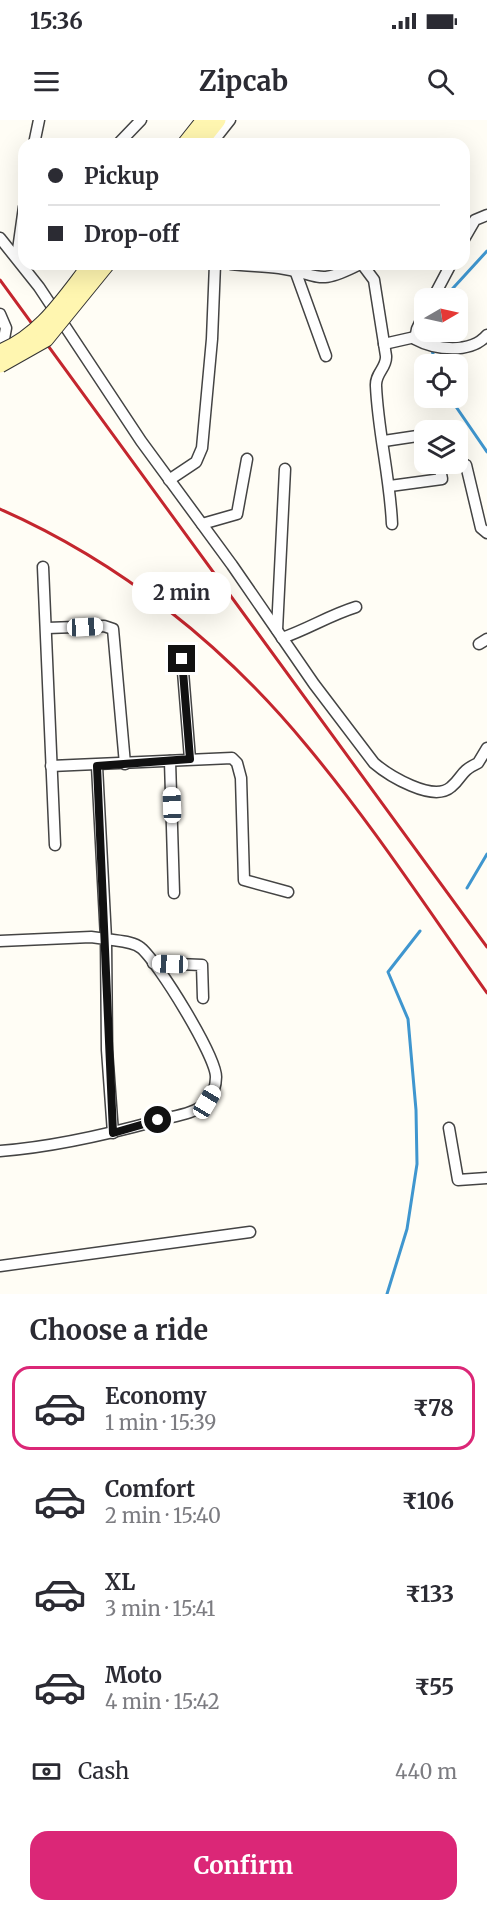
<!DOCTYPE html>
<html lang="en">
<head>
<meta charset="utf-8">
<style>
  body { margin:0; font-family:Merriweather,serif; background:#f7f7f7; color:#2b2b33; height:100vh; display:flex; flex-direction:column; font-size:22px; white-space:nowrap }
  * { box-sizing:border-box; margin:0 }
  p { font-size:20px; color:#7c7c81 }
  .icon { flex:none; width:33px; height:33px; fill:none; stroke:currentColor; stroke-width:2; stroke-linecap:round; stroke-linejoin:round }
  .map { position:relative; height:1174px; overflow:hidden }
  .drawer { display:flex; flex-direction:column; background:#fff; flex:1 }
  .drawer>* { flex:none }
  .hud { position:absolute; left:18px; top:18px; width:452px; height:132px; border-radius:18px; box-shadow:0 6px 24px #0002; display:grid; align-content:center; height:132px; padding:0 30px; background:#fff }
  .needle { width:39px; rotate:81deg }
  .controls { position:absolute; left:414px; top:168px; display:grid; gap:12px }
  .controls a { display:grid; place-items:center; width:54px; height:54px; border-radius:12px; background:#fff; box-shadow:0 6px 24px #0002; font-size:30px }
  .end { position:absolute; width:27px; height:27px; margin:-14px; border:8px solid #111; background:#fff; box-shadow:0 0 0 3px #fff }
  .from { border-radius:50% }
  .bubble { position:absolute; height:42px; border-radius:18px; background:#fff; box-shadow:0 6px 24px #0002; font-size:20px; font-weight:700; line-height:42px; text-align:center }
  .car { position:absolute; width:18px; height:36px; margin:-18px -9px; border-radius:8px; box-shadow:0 0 4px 2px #0007; background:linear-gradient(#fff 24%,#345 0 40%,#fff 0 76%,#345 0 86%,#fff 0) }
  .hud b { display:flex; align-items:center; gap:21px; height:57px; font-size:22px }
  .hud b+b { border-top:2px solid #e1e1e2 }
  .hud i { width:15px; height:15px; background:#2b2b33 }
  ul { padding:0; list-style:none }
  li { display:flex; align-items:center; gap:18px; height:84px; margin:0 12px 9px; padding:0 18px; border:3px solid transparent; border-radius:18px }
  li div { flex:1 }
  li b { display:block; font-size:22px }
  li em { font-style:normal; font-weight:700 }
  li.on { border-color:#db2777 }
  li>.icon { width:54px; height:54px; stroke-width:1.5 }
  h2 { padding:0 30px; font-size:27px; line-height:72px }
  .pay { display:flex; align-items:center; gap:15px; height:66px; padding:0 30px; font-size:22px }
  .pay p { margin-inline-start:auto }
  .button { display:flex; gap:12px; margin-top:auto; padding:12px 30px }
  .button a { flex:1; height:69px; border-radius:18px; background:#db2777; color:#fff; font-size:24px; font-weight:700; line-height:69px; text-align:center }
  .status { display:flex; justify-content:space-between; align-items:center; height:42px; padding:0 30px; background:#fff; direction:ltr }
  .status svg { height:16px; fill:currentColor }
  header { display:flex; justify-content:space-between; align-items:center; height:78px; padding:0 30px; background:#fff; font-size:27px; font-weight:700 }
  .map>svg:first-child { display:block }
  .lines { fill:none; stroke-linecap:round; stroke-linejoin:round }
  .stream { stroke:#3f96cf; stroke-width:3 }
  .street-casing { stroke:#444; stroke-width:13 }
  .secondary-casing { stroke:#333; stroke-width:17 }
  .street { stroke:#fff; stroke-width:10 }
  .secondary { stroke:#fff6b0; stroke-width:15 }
  .rail { stroke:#c4262e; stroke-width:3 }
  .secondary-bridge-casing { stroke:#333; stroke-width:17; stroke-linecap:butt }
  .secondary-bridge { stroke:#fff6b0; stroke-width:15 }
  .route { stroke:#111; stroke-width:8 }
</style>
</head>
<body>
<div class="status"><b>15:36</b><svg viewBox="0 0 49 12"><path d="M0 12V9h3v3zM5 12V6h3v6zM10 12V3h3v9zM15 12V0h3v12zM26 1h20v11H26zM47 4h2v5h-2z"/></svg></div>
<header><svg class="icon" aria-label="menu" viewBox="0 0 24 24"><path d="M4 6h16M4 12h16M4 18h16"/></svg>Zipcab<svg class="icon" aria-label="search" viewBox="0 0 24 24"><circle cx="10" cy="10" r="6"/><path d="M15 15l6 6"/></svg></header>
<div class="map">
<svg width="487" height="1174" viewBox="0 0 487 1174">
  <rect width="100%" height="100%" fill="#fffdf5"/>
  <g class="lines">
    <g class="stream">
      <path d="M444,178L487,131"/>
      <path d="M429,221L430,212"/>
      <path d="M431,227L436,244"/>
      <path d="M450,278L487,332"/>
      <path d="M467,768L487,734"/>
      <path d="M387,1174L407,1109L417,1044L416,990L408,899L388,852L420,811"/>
    </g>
    <defs>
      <g id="street">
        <path d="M34,24L39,0"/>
        <path d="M118,24L141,0"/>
        <path d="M211,24L230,0"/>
        <path d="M0,118L39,167L141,321L232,445L314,564L374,643C388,655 433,683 451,667C464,656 459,652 478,643L487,628"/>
        <path d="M464,119L475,100L487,95"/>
        <path d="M17,137L24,87"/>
        <path d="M231,144C247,146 263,146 279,148C322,154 315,167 360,144"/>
        <path d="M362,144L374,160L386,236C387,248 375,253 376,266C378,312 390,357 392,404"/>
        <path d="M296,153L326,236"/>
        <path d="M433,178L451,144"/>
        <path d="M0,194L6,208L1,235"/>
        <path d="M424,194L417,209L415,219C435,230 471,234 487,215"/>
        <path d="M384,224L415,217"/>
        <path d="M384,321L424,315"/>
        <path d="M458,342L466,345L481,408L487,413"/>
        <path d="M169,360L196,342L202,328L212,219L215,144"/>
        <path d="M390,366L442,359L439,344"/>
        <path d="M202,404L237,394L247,339"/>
        <path d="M43,447L55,725"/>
        <path d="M47,508L104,506L113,509L125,644"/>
        <path d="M277,510L285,349"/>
        <path d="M282,518C308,509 330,495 356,487"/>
        <path d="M479,524L487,519"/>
        <path d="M182,539L190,639"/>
        <path d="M170,641L174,773"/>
        <path d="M51,646L232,638L237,643L241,658L244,760L288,772"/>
        <path d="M0,821L91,817L106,819L107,930L113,1013"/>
        <path d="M153,843L202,845L203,878"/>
        <path d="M449,1008L458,1060L487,1058"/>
        <path d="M0,1031C53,1027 105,1015 156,1001C172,996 194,995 207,982C213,976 216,965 216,957C216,936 158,842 141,828C133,821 117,821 106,819L97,646"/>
        <path d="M0,1146L250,1112"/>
      </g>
      <g id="secondary">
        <path d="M185,24L204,0"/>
        <path d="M199,24L218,0"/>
      </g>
    </defs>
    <use href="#street" class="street-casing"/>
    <use href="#secondary" class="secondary-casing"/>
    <use href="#street" class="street"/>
    <use href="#secondary" class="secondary"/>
    <g class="rail">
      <path d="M0,160L487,827"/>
      <path d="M0,389C120,442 224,525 307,626C372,704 428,790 487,873"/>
    </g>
    <defs>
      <g id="secondary-bridge">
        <path d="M0,232C41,216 65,177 91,144"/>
        <path d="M0,245L46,219L107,144"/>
      </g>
    </defs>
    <use href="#secondary-bridge" class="secondary-bridge-casing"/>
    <use href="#secondary-bridge" class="secondary-bridge"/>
  </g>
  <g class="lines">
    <path class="route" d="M158,1000L113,1013L97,646L190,639L182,539"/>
  </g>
</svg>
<div class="controls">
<a><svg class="needle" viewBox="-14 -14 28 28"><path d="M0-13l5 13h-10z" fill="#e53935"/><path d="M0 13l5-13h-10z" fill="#7c7c81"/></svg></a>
<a><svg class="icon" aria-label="locate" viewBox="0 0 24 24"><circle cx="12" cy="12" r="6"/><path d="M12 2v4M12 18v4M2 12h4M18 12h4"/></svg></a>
<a><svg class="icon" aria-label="layers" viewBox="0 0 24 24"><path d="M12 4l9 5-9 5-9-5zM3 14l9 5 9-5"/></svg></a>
</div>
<i class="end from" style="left:158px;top:1000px"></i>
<i class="end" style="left:182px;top:539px"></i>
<div class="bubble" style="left:132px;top:452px;width:99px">2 min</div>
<i class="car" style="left:85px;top:507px;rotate:87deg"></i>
<i class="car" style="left:172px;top:685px;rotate:358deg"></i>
<i class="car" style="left:170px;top:844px;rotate:272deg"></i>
<i class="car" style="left:207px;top:982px;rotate:31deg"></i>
<div class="hud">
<b><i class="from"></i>Pickup</b>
<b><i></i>Drop-off</b>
</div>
</div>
<section class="drawer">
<h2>Choose a ride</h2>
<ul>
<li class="on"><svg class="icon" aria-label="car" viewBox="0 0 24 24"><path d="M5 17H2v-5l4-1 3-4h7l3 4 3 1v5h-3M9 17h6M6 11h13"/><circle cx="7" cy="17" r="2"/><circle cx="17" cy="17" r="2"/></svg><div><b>Economy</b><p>1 min · 15:39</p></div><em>₹78</em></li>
<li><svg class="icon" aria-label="car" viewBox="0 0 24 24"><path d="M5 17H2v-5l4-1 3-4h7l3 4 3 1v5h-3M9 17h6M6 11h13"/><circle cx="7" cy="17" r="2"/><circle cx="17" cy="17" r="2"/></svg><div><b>Comfort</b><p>2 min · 15:40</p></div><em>₹106</em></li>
<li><svg class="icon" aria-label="car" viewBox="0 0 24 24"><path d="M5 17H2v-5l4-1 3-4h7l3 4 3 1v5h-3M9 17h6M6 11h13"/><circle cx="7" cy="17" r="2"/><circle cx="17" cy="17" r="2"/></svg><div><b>XL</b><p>3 min · 15:41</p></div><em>₹133</em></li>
<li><svg class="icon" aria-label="car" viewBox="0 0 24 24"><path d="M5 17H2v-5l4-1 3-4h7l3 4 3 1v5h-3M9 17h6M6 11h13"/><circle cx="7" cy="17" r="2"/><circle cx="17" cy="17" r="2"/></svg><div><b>Moto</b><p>4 min · 15:42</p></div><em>₹55</em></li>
</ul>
<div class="pay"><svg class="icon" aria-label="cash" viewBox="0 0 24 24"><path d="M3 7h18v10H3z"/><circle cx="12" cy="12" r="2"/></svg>Cash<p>440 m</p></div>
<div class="button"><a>Confirm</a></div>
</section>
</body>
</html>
